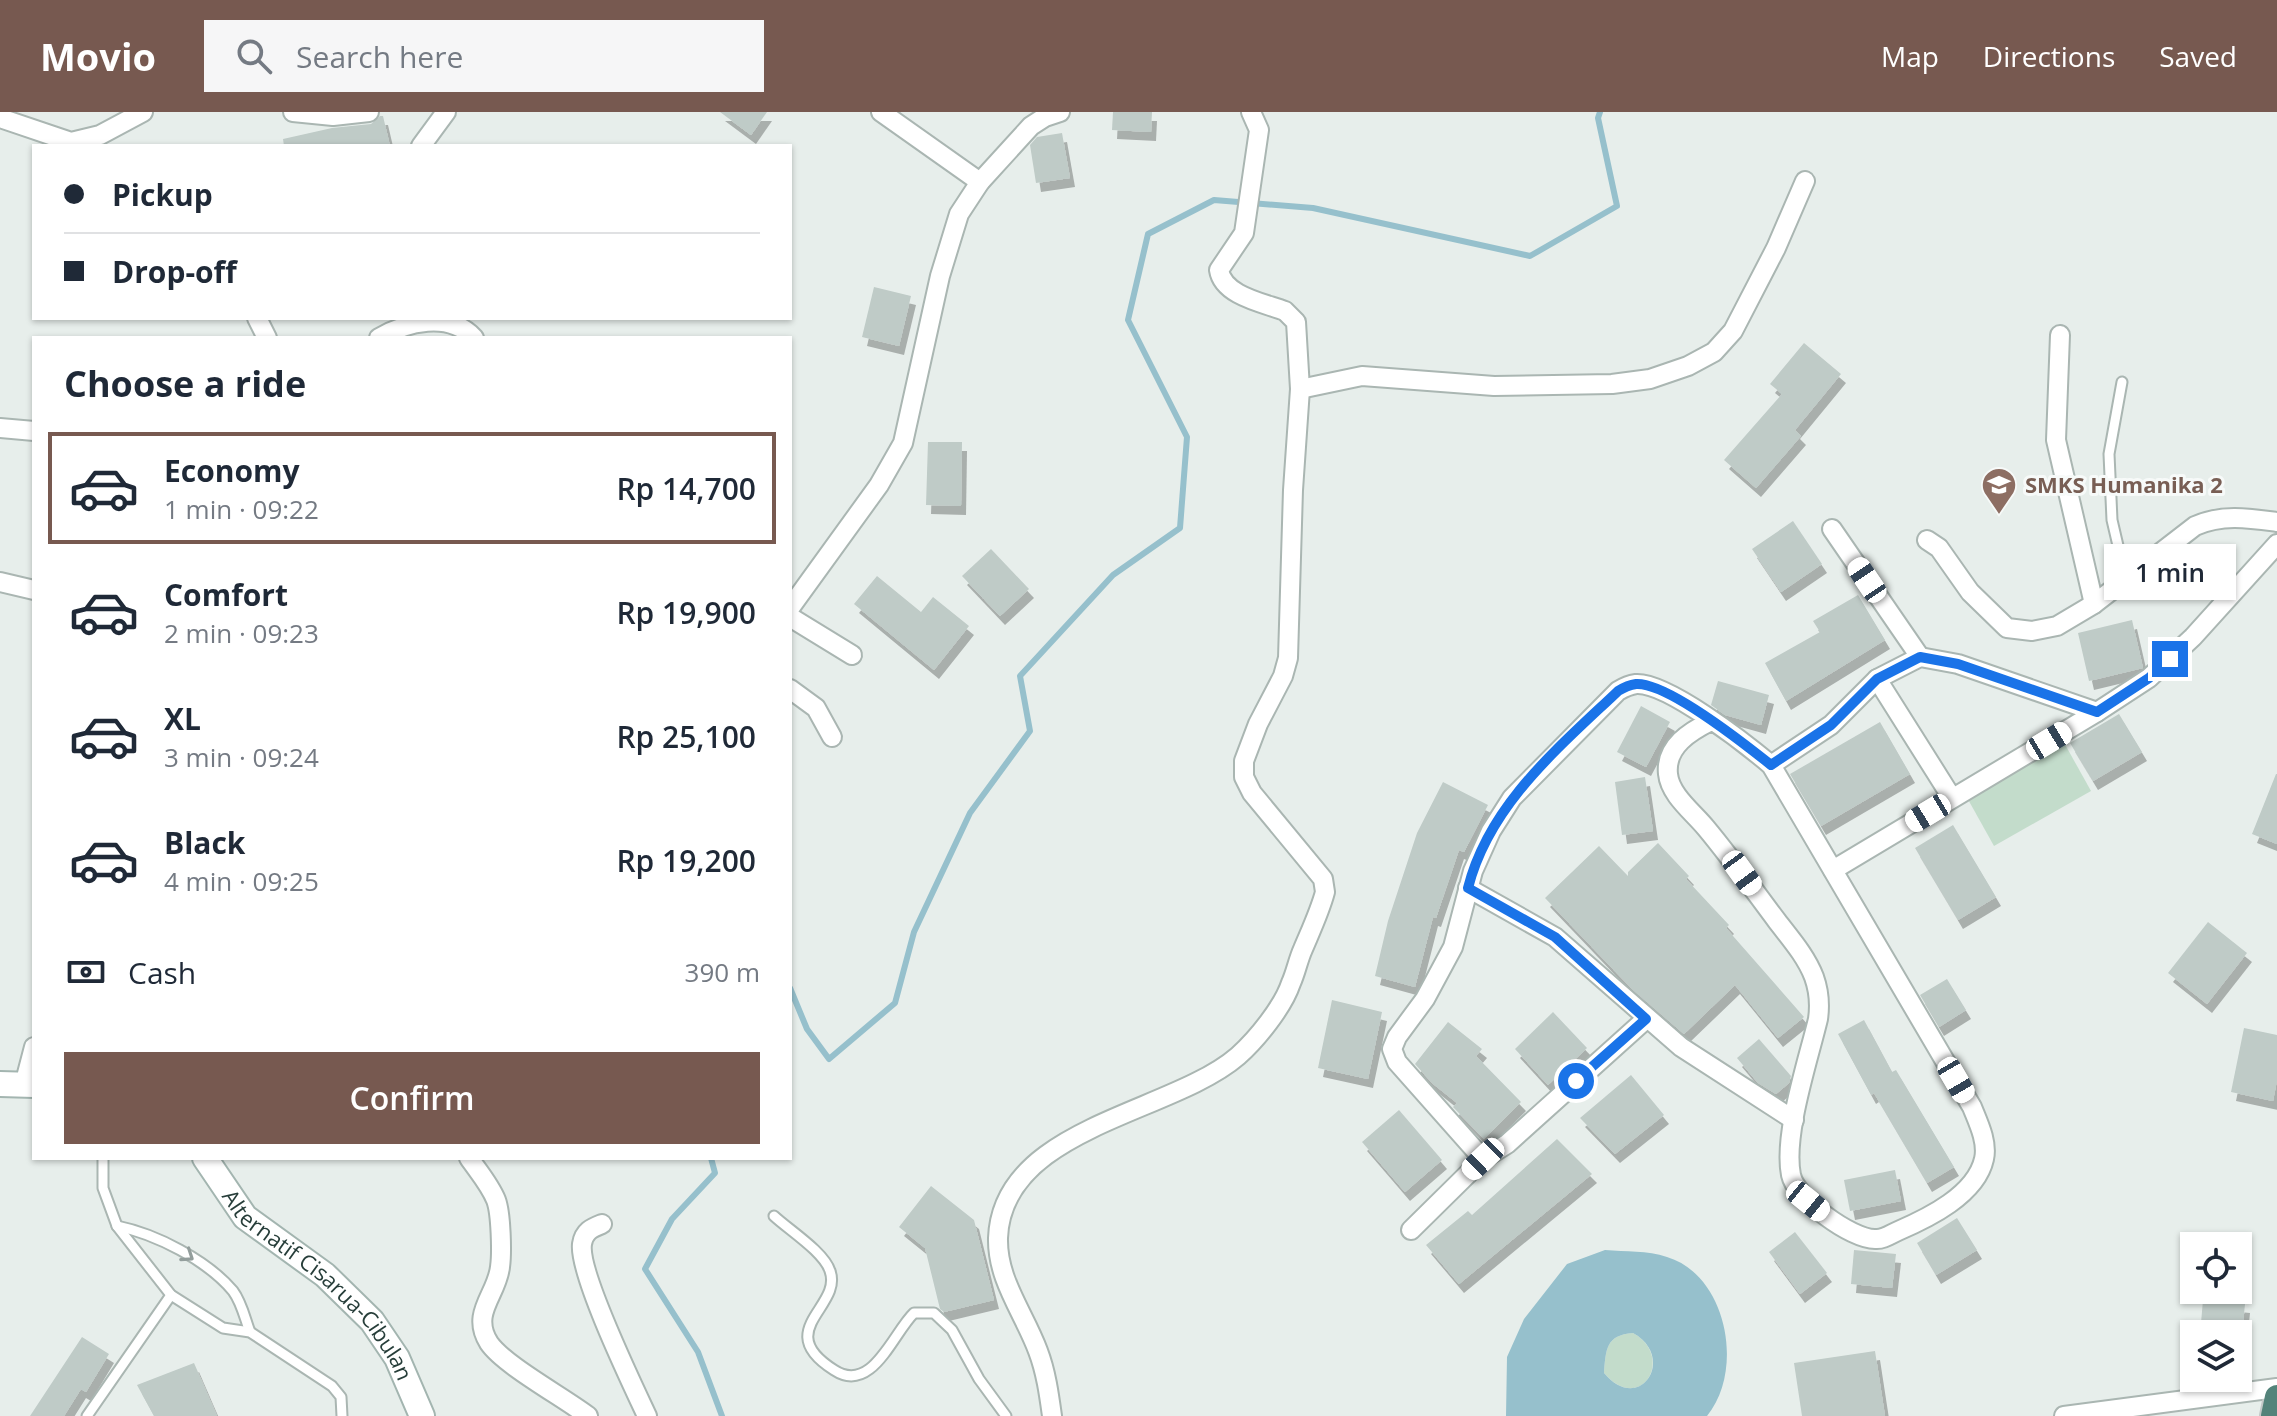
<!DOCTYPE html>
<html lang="en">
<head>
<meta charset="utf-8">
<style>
  body { margin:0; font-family:"Open Sans",sans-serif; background:#f6f6f7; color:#1f2937; height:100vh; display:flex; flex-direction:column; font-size:30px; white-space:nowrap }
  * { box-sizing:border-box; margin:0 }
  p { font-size:26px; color:#747a83 }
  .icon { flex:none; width:44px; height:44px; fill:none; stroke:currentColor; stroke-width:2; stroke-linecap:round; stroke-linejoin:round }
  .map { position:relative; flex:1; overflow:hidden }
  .sheet { position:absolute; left:32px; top:224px; width:760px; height:824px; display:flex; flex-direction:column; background:#fff; border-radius:0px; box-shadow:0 2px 6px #0004 }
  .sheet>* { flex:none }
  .top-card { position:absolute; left:32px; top:32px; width:760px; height:176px; border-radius:0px; box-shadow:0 2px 6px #0004; display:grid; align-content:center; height:176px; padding:0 32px; background:#fff }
  .tools { position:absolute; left:2180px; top:1120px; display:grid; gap:16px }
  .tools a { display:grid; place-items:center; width:72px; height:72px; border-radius:0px; background:#fff; box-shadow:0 2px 6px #0004; font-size:40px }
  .end { position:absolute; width:36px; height:36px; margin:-18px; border:10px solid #1a73e8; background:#fff; box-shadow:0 0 0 4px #fff }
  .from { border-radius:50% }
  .bubble { position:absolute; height:56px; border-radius:0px; background:#fff; box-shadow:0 2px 6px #0004; font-size:26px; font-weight:600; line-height:56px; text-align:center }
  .car { position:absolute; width:24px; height:48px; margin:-24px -12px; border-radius:10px; box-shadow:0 0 6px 2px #0007; background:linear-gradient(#fff 24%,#345 0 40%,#fff 0 76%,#345 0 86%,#fff 0) }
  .top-card b { display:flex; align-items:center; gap:28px; height:76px; font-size:30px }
  .top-card b+b { border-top:2px solid #e0e1e3 }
  .top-card i { width:20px; height:20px; background:#1f2937 }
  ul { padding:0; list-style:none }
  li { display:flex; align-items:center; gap:24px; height:112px; margin:0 16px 12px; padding:0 16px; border:4px solid transparent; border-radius:0px }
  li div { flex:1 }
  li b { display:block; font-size:30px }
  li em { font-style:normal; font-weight:600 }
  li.current { border-color:#775950 }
  li>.icon { width:72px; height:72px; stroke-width:1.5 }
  h2 { padding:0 32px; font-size:36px; line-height:96px }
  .pay { display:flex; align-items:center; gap:20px; height:88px; padding:0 32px; font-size:30px }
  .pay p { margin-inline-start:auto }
  .primary-button { display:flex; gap:16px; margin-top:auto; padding:16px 32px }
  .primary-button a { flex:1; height:92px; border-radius:0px; background:#775950; color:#fff; font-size:32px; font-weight:600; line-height:92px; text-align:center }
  header { display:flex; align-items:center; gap:48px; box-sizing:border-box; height:112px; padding:0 40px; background:#775950; color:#fff }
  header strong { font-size:38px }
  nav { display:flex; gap:44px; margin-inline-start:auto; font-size:28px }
  .search { width:560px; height:72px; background:#f6f6f7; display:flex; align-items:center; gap:20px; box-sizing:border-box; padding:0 28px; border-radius:0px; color:#747a83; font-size:30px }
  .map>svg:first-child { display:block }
  .green { fill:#c3dccb }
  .water { fill:#96c0cc; fill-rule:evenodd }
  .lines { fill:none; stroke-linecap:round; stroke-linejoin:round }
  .stream { stroke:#96c0cc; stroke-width:6 }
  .building { fill:#bfcbc7; filter:url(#shadow) }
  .service-casing { stroke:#aab6b2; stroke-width:13 }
  .minor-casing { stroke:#aab6b2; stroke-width:22 }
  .secondary-casing { stroke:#a3b5b0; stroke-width:28 }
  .trunk-casing { stroke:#c3c9c8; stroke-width:28 }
  .service { stroke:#fff; stroke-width:9 }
  .minor { stroke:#fff; stroke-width:18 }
  .secondary { stroke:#fff; stroke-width:24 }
  .trunk { stroke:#53837a; stroke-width:24 }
  .oneway { stroke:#939e9c }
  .route { stroke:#1a73e8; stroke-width:10 }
  .labels { text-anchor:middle; stroke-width:6; stroke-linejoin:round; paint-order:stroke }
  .education-label { font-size:22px; font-weight:bold; fill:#785e54; stroke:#f7faf9; text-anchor:start }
  .street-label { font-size:22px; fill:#273e3a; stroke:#f7faf9 }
</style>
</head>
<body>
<header>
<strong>Movio</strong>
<div class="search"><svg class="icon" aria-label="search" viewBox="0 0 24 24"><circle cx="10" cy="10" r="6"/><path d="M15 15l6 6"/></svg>Search here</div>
<nav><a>Map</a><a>Directions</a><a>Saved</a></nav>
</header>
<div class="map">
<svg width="2277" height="1304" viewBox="0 0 2277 1304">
  <defs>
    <filter id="shadow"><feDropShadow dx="5" dy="9" stdDeviation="0" flood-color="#0004"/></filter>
  </defs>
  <rect width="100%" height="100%" fill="#e7eeeb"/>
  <g class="green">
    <path d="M2062,627L2091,679L1994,734L1965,682Z"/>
    <path d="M1633,1221C1676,1245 1641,1304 1604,1261C1606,1237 1606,1223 1633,1221Z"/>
  </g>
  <path class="water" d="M1605,1138C1626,1140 1647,1138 1667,1145C1727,1163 1745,1258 1707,1304H1506L1507,1245L1524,1207L1567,1152ZM1633,1221C1677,1245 1640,1304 1604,1261C1606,1237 1606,1223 1633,1221Z"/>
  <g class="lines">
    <g class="stream">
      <path d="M790,876L807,917L829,947L895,891L914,820L970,701L1030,619L1020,564L1113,463L1180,416L1187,325L1128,208L1148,122L1214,88L1313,96L1530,144L1617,94L1598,6L1600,0"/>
      <path d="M711,1046L715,1061L672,1107L645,1157L698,1240L722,1304"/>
    </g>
  </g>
  <g class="building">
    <path d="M720,0H767L751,23Z"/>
    <path d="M1113,0H1152L1151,20L1112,18Z"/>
    <path d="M380,4H383L390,34H284L283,27L332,16L371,12Z"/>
    <path d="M1062,21L1070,66L1036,71L1030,33L1037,25Z"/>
    <path d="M874,175L911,184L899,234L862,225Z"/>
    <path d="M1804,231L1841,262L1795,318L1801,324L1756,376L1724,348L1782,282L1770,272Z"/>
    <path d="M928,330H962L961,394L926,393Z"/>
    <path d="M1793,409L1822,452L1781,480L1752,437Z"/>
    <path d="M991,437L1029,477L1000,504L962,464Z"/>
    <path d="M877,464L921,500L933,485L969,514L934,558L854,492Z"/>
    <path d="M1858,483L1885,528L1786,589L1765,551L1820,520L1813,509Z"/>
    <path d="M2132,508L2143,556L2089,569L2078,521Z"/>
    <path d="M1718,569L1769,583L1761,613L1725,603L1711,593Z"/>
    <path d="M1641,594L1670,610L1646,655L1617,640Z"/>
    <path d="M2119,602L2142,640L2093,669L2070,631Z"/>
    <path d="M1880,610L1910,662L1821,714L1790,662Z"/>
    <path d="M2276,662H2277V732L2252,722Z"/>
    <path d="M1645,665L1653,719L1622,723L1615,670Z"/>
    <path d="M1443,670L1488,693L1464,740L1459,738L1436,806L1433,805L1415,875L1375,864L1388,809L1417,721Z"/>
    <path d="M1953,713L1996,785L1958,808L1915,736Z"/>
    <path d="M1658,731L1689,764L1686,767L1729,813L1726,816L1804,905L1778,926L1735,873L1684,922L1633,878L1545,786L1599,734L1628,764V760Z"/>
    <path d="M2208,810L2247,841L2207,892L2168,861Z"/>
    <path d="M1947,867L1966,898L1939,915L1920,883Z"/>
    <path d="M1332,888L1382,900L1368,967L1318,956Z"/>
    <path d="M1553,900L1587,936L1548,973L1515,937Z"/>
    <path d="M1864,908L1892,960L1896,958L1954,1055L1927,1071L1874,981L1871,983L1838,922Z"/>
    <path d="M1448,910L1482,937L1476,944L1521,990L1484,1027L1453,995L1457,991L1432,971L1415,952Z"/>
    <path d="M2244,916L2277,923V968L2273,989L2231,980Z"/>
    <path d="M1759,927L1791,964L1789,971L1776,982L1758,971L1737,946Z"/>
    <path d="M1631,963L1664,1003L1615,1042L1580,1006Z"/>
    <path d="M1399,998L1442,1048L1405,1080L1362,1030Z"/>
    <path d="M1557,1027L1592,1062L1459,1172L1426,1133L1468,1099L1472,1103Z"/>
    <path d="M1895,1058L1901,1089L1850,1099L1844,1068Z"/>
    <path d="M931,1074L974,1108L994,1188L944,1200L940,1197L925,1136L899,1115Z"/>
    <path d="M1957,1106L1977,1138L1936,1163L1917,1131Z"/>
    <path d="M1795,1120L1827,1161L1800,1182L1769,1140Z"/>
    <path d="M1854,1138L1896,1142L1892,1176L1851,1172Z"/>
    <path d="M2203,1188L2245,1192L2242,1222H2203L2205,1211H2201Z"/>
    <path d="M82,1225L109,1242L86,1280L81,1277L64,1304H30Z"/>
    <path d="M1875,1239L1885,1304H1802L1794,1251Z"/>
    <path d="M194,1251L217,1304H154L137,1273Z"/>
  </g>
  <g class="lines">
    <defs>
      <g id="service">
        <path d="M2122,270L2109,342L2112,408L2126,468"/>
        <path d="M103,1046V1076L117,1114L171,1183L223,1216L250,1220L332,1274L341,1285L342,1304"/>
        <path d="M774,1104C789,1118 824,1140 830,1159C843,1195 771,1218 834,1258C872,1283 893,1221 914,1201H934L952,1218L979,1267L1006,1304"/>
        <path d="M117,1114C156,1122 207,1148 233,1179C242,1191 245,1207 250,1220"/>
        <path d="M87,1304L171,1183"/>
      </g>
      <g id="minor">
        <path d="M293,0L333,4L369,0"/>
        <path d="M881,0L980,70"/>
        <path d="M0,6L71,30L100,23L143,0"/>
        <path d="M421,34L446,0"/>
        <path d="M257,206L267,226"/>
        <path d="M2060,223L2056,328L2094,492"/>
        <path d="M379,226C406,210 449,199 474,226"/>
        <path d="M1300,277L1362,264L1494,274L1612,272L1650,267L1688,254L1714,240L1733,219L1776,136L1805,69"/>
        <path d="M0,316L34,319"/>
        <path d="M1832,417L1920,545"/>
        <path d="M1927,428L1939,436L1970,480L2007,516L2032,519L2057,514L2094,492L2195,414C2222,402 2248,406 2277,410"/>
        <path d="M0,470L34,478"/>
        <path d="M790,496L879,373L903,331L940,164L959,102L980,70L1031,14L1045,5L1060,0"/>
        <path d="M790,505L852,543"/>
        <path d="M1877,567L1952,686"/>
        <path d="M790,577L816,596L832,625"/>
        <path d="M1771,653L1831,613L1877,567L1920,545L1958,552L2097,600"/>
        <path d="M1833,758L2097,600L2149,566L2193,525L2277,432"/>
        <path d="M1468,776L1555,825L1681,935L1794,1008"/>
        <path d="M1646,907L1507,1032L1483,1047L1397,950L1392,937L1397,925L1425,887L1453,835L1473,759L1491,719L1512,686L1618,579C1623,576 1629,573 1636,572C1667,570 1746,632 1771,653L1972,995C1978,1010 1988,1030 1984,1047C1976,1083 1928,1106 1898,1119C1891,1122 1883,1128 1875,1127C1851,1127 1796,1087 1791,1063C1783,1023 1808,949 1818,907C1820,893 1819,879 1814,865C1806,844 1790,826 1777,809C1753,777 1731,746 1706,716C1693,700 1670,683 1668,662C1665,634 1691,619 1711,609"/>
        <path d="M24,973L34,935"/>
        <path d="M469,1046C478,1059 490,1073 496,1088C501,1101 502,1141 500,1155C497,1183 470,1201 489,1231C504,1253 563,1285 588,1304"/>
        <path d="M602,1112C592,1116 584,1119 582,1132C578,1160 633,1274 647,1304"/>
        <path d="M1411,1118L1483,1047"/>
        <path d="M1052,1304C1049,1282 1046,1260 1038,1239C1024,1201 997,1168 998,1126C1002,1015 1171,1002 1238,944C1257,927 1283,895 1291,871C1296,860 1298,848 1303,837C1311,818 1320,799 1325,780L1323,767L1252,681L1244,665V649L1258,612L1283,564L1288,546L1293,378L1300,277L1296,210L1285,199C1264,191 1223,184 1219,158L1244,121L1259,18L1251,0"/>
        <path d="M2064,1304L2277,1276"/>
      </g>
      <g id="secondary">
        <path d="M0,972L34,973"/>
        <path id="s1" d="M205,1046L245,1105L325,1163L372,1209L397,1246L422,1304"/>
      </g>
      <path id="trunk" d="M2273,1304L2277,1285"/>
    </defs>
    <use href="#service" class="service-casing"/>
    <use href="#minor" class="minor-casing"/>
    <use href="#secondary" class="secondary-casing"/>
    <use href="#trunk" class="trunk-casing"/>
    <use href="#service" class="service"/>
    <use href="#minor" class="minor"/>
    <use href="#secondary" class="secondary"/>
    <use href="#trunk" class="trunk"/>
  </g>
  <defs><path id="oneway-chevron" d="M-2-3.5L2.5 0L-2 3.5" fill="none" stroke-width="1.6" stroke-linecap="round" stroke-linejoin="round" transform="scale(2)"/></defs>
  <use class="oneway" href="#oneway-chevron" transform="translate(188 1144) rotate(34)"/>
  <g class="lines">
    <path class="route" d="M1576,969L1646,907L1555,825L1468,776C1489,693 1558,636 1618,579C1623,576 1629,573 1636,572C1667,570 1746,633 1771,653L1831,613L1877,567L1920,545L1958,552L2097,600L2149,566L2170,547"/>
  </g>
  <defs>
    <symbol id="school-pin" viewBox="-11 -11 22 30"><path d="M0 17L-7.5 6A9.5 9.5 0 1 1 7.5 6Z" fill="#8d6e63" stroke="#f7faf9"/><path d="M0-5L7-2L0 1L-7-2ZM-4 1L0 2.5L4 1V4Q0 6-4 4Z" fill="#fff"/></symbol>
  </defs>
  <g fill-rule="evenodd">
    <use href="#school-pin" x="1979" y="353" width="40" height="54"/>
  </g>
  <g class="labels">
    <g class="education-label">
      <text x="2025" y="381">SMKS Humanika 2</text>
    </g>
    <g class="street-label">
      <text dy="8" stroke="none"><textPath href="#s1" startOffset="172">Alternatif Cisarua-Cibulan</textPath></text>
    </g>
  </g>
</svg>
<div class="tools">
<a><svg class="icon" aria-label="locate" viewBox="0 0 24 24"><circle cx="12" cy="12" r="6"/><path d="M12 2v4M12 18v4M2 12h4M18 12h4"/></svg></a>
<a><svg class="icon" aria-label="layers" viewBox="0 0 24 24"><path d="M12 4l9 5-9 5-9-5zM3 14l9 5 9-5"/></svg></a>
</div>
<i class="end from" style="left:1576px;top:969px"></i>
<i class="end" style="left:2170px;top:547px"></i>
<div class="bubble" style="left:2104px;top:432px;width:132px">1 min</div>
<i class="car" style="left:1867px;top:468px;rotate:326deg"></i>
<i class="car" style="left:2049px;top:629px;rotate:59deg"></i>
<i class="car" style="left:1928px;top:701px;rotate:239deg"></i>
<i class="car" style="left:1742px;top:761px;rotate:144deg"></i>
<i class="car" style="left:1956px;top:968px;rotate:150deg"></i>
<i class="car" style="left:1483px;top:1047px;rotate:226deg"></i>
<i class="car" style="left:1808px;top:1089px;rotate:129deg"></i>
<div class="top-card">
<b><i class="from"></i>Pickup</b>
<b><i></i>Drop-off</b>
</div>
<section class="sheet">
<h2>Choose a ride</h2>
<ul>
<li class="current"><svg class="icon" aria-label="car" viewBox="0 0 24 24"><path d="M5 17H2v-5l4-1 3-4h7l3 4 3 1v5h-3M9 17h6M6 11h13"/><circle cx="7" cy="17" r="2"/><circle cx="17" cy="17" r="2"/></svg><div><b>Economy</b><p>1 min · 09:22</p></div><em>Rp 14,700</em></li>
<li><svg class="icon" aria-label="car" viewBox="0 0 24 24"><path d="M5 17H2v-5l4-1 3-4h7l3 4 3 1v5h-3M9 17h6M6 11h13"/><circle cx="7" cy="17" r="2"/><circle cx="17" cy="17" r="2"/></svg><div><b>Comfort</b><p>2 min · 09:23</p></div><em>Rp 19,900</em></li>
<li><svg class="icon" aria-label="car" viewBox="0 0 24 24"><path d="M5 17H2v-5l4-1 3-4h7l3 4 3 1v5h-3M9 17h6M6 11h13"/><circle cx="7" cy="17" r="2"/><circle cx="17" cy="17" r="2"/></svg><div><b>XL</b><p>3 min · 09:24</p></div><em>Rp 25,100</em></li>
<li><svg class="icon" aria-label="car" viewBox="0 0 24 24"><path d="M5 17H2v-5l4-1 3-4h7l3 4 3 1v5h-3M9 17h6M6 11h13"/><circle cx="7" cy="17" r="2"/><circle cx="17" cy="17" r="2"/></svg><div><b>Black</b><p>4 min · 09:25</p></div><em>Rp 19,200</em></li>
</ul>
<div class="pay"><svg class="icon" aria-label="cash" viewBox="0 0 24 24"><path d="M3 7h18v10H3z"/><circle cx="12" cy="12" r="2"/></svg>Cash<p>390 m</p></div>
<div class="primary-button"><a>Confirm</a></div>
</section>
</div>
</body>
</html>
